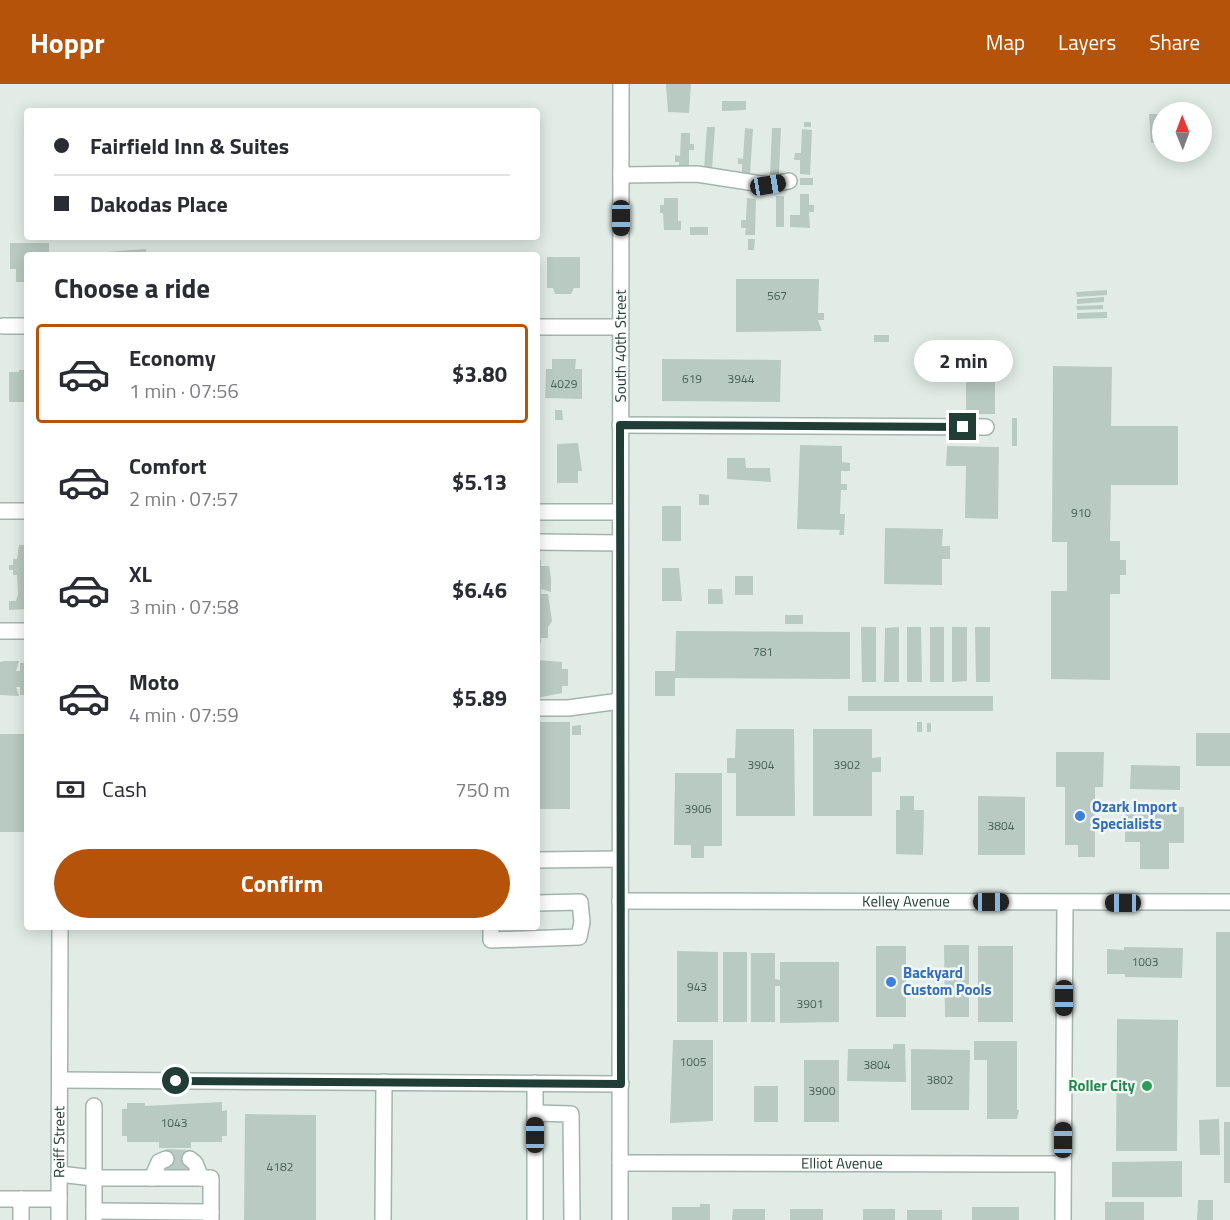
<!DOCTYPE html>
<html lang="en">
<head>
<meta charset="utf-8">
<style>
  body { margin:0; font-family:"Titillium Web",sans-serif; background:#f2f2f3; color:#2b2b33; height:100vh; display:flex; flex-direction:column; font-size:22px; white-space:nowrap }
  * { box-sizing:border-box; margin:0 }
  p { font-size:20px; color:#7c7c81 }
  .icon { flex:none; width:33px; height:33px; fill:none; stroke:currentColor; stroke-width:2; stroke-linecap:round; stroke-linejoin:round }
  .map { position:relative; flex:1; overflow:hidden }
  .drawer { position:absolute; left:24px; top:168px; width:516px; height:678px; display:flex; flex-direction:column; background:#fff; border-radius:6px; box-shadow:0 3px 15px #0003 }
  .drawer>* { flex:none }
  .banner { position:absolute; left:24px; top:24px; width:516px; height:132px; border-radius:6px; box-shadow:0 3px 15px #0003; display:grid; align-content:center; height:132px; padding:0 30px; background:#fff }
  .needle { width:39px; rotate:359deg }
  .controls { position:absolute; left:1152px; top:18px; display:grid; gap:12px }
  .controls a { display:grid; place-items:center; width:60px; height:60px; border-radius:50%; background:#fff; box-shadow:0 3px 15px #0003; font-size:30px }
  .end { position:absolute; width:27px; height:27px; margin:-14px; border:8px solid #203e35; background:#fff; box-shadow:0 0 0 3px #fff }
  .from { border-radius:50% }
  .bubble { position:absolute; height:42px; border-radius:21px; background:#fff; box-shadow:0 3px 15px #0003; font-size:20px; font-weight:700; line-height:42px; text-align:center }
  .car { position:absolute; width:18px; height:36px; margin:-18px -9px; border-radius:8px; box-shadow:0 0 4px 2px #0007; background:linear-gradient(#222 24%,#8ab4d8 0 40%,#222 0 76%,#8ab4d8 0 86%,#222 0) }
  .banner b { display:flex; align-items:center; gap:21px; height:57px; font-size:22px }
  .banner b+b { border-top:2px solid #e1e1e2 }
  .banner i { width:15px; height:15px; background:#2b2b33 }
  ul { padding:0; list-style:none }
  li { display:flex; align-items:center; gap:18px; height:99px; margin:0 12px 9px; padding:0 18px; border:3px solid transparent; border-radius:6px }
  li div { flex:1 }
  li b { display:block; font-size:22px }
  li em { font-style:normal; font-weight:700 }
  li.current { border-color:#b45309 }
  li>.icon { width:54px; height:54px; stroke-width:1.5 }
  h2 { padding:0 30px; font-size:27px; line-height:72px }
  .pay { display:flex; align-items:center; gap:15px; height:66px; padding:0 30px; font-size:22px }
  .pay p { margin-inline-start:auto }
  .primary-button { display:flex; gap:12px; margin-top:auto; padding:12px 30px }
  .primary-button a { flex:1; height:69px; border-radius:36px; background:#b45309; color:#fff; font-size:24px; font-weight:700; line-height:69px; text-align:center }
  header { display:flex; align-items:center; gap:36px; box-sizing:border-box; height:84px; padding:0 30px; background:#b45309; color:#fff }
  header strong { font-size:28px }
  nav { display:flex; gap:33px; margin-inline-start:auto; font-size:21px }
  .map>svg:first-child { display:block }
  .building { fill:#b9cac2 }
  .lines { fill:none; stroke-linecap:round; stroke-linejoin:round }
  .minor-tunnel { stroke:#bac9c3; stroke-width:15; stroke-dasharray:15 8; stroke-linecap:butt }
  .minor-casing { stroke:#a3b4ae; stroke-width:18 }
  .minor { stroke:#fff; stroke-width:15 }
  .route { stroke:#203e35; stroke-width:8 }
  .shop-dot { fill:#3f7fe0; stroke:#f1f9f5; stroke-width:2 }
  .leisure-dot { fill:#2e9e5b; stroke:#f1f9f5; stroke-width:2 }
  .labels { text-anchor:middle; stroke-width:5; stroke-linejoin:round; paint-order:stroke }
  .number-label { font-size:12px; fill:#466158 }
  .street-label { font-size:15px; fill:#203e35; stroke:#f1f9f5 }
  .shop-label { font-size:15px; font-weight:bold; fill:#366cbe; stroke:#f1f9f5; text-anchor:start }
  .leisure-label { font-size:15px; font-weight:bold; fill:#27864d; stroke:#f1f9f5; text-anchor:end }
</style>
</head>
<body>
<header>
<strong>Hoppr</strong>
<nav><a>Map</a><a>Layers</a><a>Share</a></nav>
</header>
<div class="map">
<svg width="1230" height="1136" viewBox="0 0 1230 1136">
  <rect width="100%" height="100%" fill="#e1ece7"/>
  <g class="building">
    <path d="M666,0H691L689,29L668,28Z"/>
    <path d="M722,17H746V26L722,27Z"/>
    <path d="M1149,30H1162V58L1151,59Z"/>
    <rect x="804" y="38" width="7" height="5"/>
    <path d="M707,43H715L712,85H704Z"/>
    <path d="M745,44L753,45L750,90H742V80H738V74L743,75Z"/>
    <path d="M772,44H781L779,90H770Z"/>
    <path d="M802,45L812,46L810,91L800,90V76H794L795,69H801Z"/>
    <path d="M681,49H690V60H694V66H689V83H679V78H675V71L680,72Z"/>
    <rect x="800" y="94" width="13" height="7"/>
    <path d="M800,110H809V121H814V128H809L810,144L790,143V131H800Z"/>
    <rect x="776" y="112" width="8" height="31"/>
    <path d="M664,114H678V137H681V146H664L663,129H660V121H664Z"/>
    <path d="M747,114L756,115L755,151H745L746,144H741V136H746Z"/>
    <rect x="690" y="143" width="18" height="8"/>
    <path d="M748,155H755L754,166H748Z"/>
    <path d="M10,159H49V171H27V198H16V185H10Z"/>
    <path d="M146,165V171H106V168Z"/>
    <rect x="499" y="169" width="38" height="2"/>
    <path d="M547,173H580V204H574L571,210H555L553,204H547Z"/>
    <path d="M736,195H819L818,229H824V236H818L822,247L736,248Z"/>
    <path d="M1107,206V211L1077,213L1076,208Z"/>
    <path d="M1104,213V218L1077,220V215Z"/>
    <path d="M1103,221V225L1077,226L1076,222Z"/>
    <path d="M1107,228V234L1077,235V229Z"/>
    <rect x="874" y="251" width="15" height="7"/>
    <rect x="966" y="272" width="29" height="58"/>
    <path d="M552,275H576L575,285H582V315L545,314L546,285H552Z"/>
    <path d="M662,275L781,276L780,318L662,317Z"/>
    <path d="M1053,282L1112,283L1111,342H1178V401H1111L1110,457H1120V476H1126V491H1120V510H1110V596L1051,595V507H1067V458H1052Z"/>
    <path d="M19,286H27V318H9V288H19Z"/>
    <path d="M555,326H562L563,336H555Z"/>
    <rect x="1012" y="334" width="5" height="28"/>
    <path d="M578,359L582,387H578V399H557V360Z"/>
    <path d="M800,361L842,362V378L850,379V387H841V400H847V406H841L840,430H845L844,451H839L840,446L797,445Z"/>
    <path d="M947,362L999,363L998,435L965,434L966,382H946Z"/>
    <path d="M727,374H745L746,384H770L771,398L727,395Z"/>
    <path d="M699,410L709,411V421H699Z"/>
    <rect x="662" y="422" width="19" height="35"/>
    <path d="M885,444L943,445L942,462H950V475H942V501L884,500Z"/>
    <path d="M19,461H27V525L9,526V517H16L18,510L17,491H13V486H9V481H13V475H17Z"/>
    <path d="M537,476H541V482H549L551,494V508L541,505V510H548L552,537L548,543V554H541V559H537Z"/>
    <path d="M662,484H679L682,517H662Z"/>
    <rect x="735" y="492" width="18" height="19"/>
    <path d="M708,505H722L723,520H708Z"/>
    <rect x="785" y="531" width="18" height="9"/>
    <path d="M861,543H876V598H862Z"/>
    <path d="M899,543V598H884L885,544Z"/>
    <path d="M907,543H921L922,598H907Z"/>
    <rect x="930" y="543" width="14" height="55"/>
    <path d="M952,543H967V597L952,598Z"/>
    <path d="M975,543H990V598H976Z"/>
    <path d="M676,547L850,548V595L675,594V612H655V587H675Z"/>
    <path d="M537,576L562,578V585H568V602H562V609L537,614Z"/>
    <path d="M4,577H19L16,587H20V579L27,578V611H20V603H16L19,612L0,611V578Z"/>
    <rect x="848" y="612" width="145" height="15"/>
    <rect x="537" y="638" width="33" height="87"/>
    <rect x="917" y="638" width="5" height="10"/>
    <rect x="927" y="639" width="4" height="9"/>
    <path d="M581,641V651H572V642Z"/>
    <path d="M736,645H794L795,732H736V689H727V674H735Z"/>
    <path d="M813,645H872V674L881,673V688H872V732H813Z"/>
    <rect x="1196" y="649" width="34" height="33"/>
    <rect x="0" y="650" width="27" height="98"/>
    <path d="M1056,668H1104L1103,703H1095V773H1078V761H1065V703H1056Z"/>
    <path d="M1131,681L1180,682V706L1130,705Z"/>
    <path d="M675,689H722V762H704V774H691V761H674Z"/>
    <path d="M900,712H914V726H924L923,771L896,770V726H900Z"/>
    <path d="M978,712L1025,713V771H978Z"/>
    <path d="M1125,723H1184V759H1169V785H1140V758H1125Z"/>
    <rect x="1216" y="848" width="14" height="155"/>
    <path d="M944,861H969V933H945Z"/>
    <rect x="876" y="862" width="30" height="71"/>
    <rect x="978" y="862" width="35" height="76"/>
    <path d="M1124,863L1183,864L1182,894L1125,893V890H1107V865L1124,866Z"/>
    <path d="M677,867L718,868V938H677Z"/>
    <rect x="723" y="868" width="24" height="70"/>
    <path d="M751,869H775V895L780,896V878H839V938L780,939V902H775V938H751Z"/>
    <path d="M1117,935L1178,936L1177,1067H1116Z"/>
    <path d="M673,956H713V1037L670,1039Z"/>
    <path d="M974,957H1017V1026H1019L1017,1035H987V976H974Z"/>
    <path d="M893,960H905L906,998L847,997L848,965H893Z"/>
    <path d="M911,965L970,966L969,1026H911Z"/>
    <rect x="804" y="976" width="35" height="62"/>
    <rect x="754" y="1002" width="24" height="36"/>
    <path d="M222,1018V1027L227,1026V1052H222V1058H191V1064H159V1058H127V1052H122V1025H127V1019H145V1022Z"/>
    <path d="M245,1030L316,1031V1136H244Z"/>
    <path d="M1219,1035L1220,1071H1200L1199,1036Z"/>
    <rect x="1224" y="1038" width="6" height="61"/>
    <path d="M166,1065L190,1066V1086H166Z"/>
    <path d="M1182,1077V1113H1112V1078Z"/>
    <path d="M1198,1116H1213V1136H1197Z"/>
    <rect x="1105" y="1118" width="39" height="18"/>
    <path d="M700,1120H710V1136H672V1123H700Z"/>
    <rect x="972" y="1123" width="47" height="13"/>
    <path d="M733,1125H765V1136H732Z"/>
    <rect x="790" y="1125" width="33" height="11"/>
    <rect x="863" y="1125" width="32" height="11"/>
    <rect x="907" y="1126" width="35" height="10"/>
  </g>
  <g class="lines">
    <path class="minor-tunnel" d="M166,1075H190"/>
    <defs>
      <g id="minor">
        <path d="M621,91L697,90L768,101L789,97"/>
        <path d="M3,242H27"/>
        <path d="M537,243H620"/>
        <path d="M620,341L986,343"/>
        <path d="M0,427H27"/>
        <path d="M537,428H620"/>
        <path d="M537,458L620,459"/>
        <path d="M0,547H27"/>
        <path d="M537,624H568L620,617"/>
        <path d="M537,776L620,775"/>
        <path id="s1" d="M620,817L1230,818"/>
        <path d="M491,843V856L579,853L582,838L580,818L537,819"/>
        <path d="M61,996L621,1000"/>
        <path d="M94,1022V1094H211V1136"/>
        <path d="M535,1029L571,1030L572,1136"/>
        <path d="M190,1075L195,1079L201,1094"/>
        <path id="s2" d="M620,1079L1063,1080"/>
        <path d="M59,1090L94,1094V1136"/>
        <path d="M152,1094L159,1078L166,1075"/>
        <path d="M0,1115H59"/>
        <path d="M94,1127L211,1128"/>
        <path d="M21,1136V1115"/>
        <path id="s3" d="M59,1136L60,843"/>
        <path d="M383,1136L384,998"/>
        <path d="M535,1136V999"/>
        <path id="s4" d="M620,1136L621,0"/>
        <path d="M1063,1136L1065,819"/>
      </g>
    </defs>
    <use href="#minor" class="minor-casing"/>
    <use href="#minor" class="minor"/>
  </g>
  <g class="lines">
    <path class="route" d="M176,997L621,1000L620,341L963,343"/>
  </g>
  <g class="shop-dot">
    <circle cx="1080" cy="732" r="6"/>
    <circle cx="891" cy="898" r="6"/>
  </g>
  <circle class="leisure-dot" cx="1147" cy="1002" r="6"/>
  <g class="labels">
    <g class="number-label">
      <text x="777" y="216">567</text>
      <text x="692" y="299">619</text>
      <text x="741" y="299">3944</text>
      <text x="564" y="304">4029</text>
      <text x="1081" y="433">910</text>
      <text x="763" y="572">781</text>
      <text x="761" y="685">3904</text>
      <text x="847" y="685">3902</text>
      <text x="698" y="729">3906</text>
      <text x="1001" y="746">3804</text>
      <text x="1145" y="882">1003</text>
      <text x="697" y="907">943</text>
      <text x="810" y="924">3901</text>
      <text x="693" y="982">1005</text>
      <text x="877" y="985">3804</text>
      <text x="940" y="1000">3802</text>
      <text x="822" y="1011">3900</text>
      <text x="174" y="1043">1043</text>
      <text x="280" y="1087">4182</text>
    </g>
    <g class="street-label">
      <text dy="5" stroke="none"><textPath href="#s4" startOffset="874">South 40th Street</textPath></text>
      <text dy="5" stroke="none"><textPath href="#s1" startOffset="286">Kelley Avenue</textPath></text>
      <text dy="5" stroke="none"><textPath href="#s3" startOffset="78">Reiff Street</textPath></text>
      <text dy="5" stroke="none"><textPath href="#s2" startOffset="222">Elliot Avenue</textPath></text>
    </g>
    <g class="shop-label">
      <text x="1092" y="728">Ozark Import<tspan x="1092" dy="17">Specialists</tspan></text>
      <text x="903" y="894">Backyard<tspan x="903" dy="17">Custom Pools</tspan></text>
    </g>
    <g class="leisure-label">
      <text x="1135" y="1007">Roller City</text>
    </g>
  </g>
</svg>
<div class="controls">
<a><svg class="needle" viewBox="-14 -14 28 28"><path d="M0-13l5 13h-10z" fill="#e53935"/><path d="M0 13l5-13h-10z" fill="#7c7c81"/></svg></a>
</div>
<i class="end from" style="left:176px;top:997px"></i>
<i class="end" style="left:963px;top:343px"></i>
<div class="bubble" style="left:914px;top:256px;width:99px">2 min</div>
<i class="car" style="left:768px;top:101px;rotate:80deg"></i>
<i class="car" style="left:621px;top:134px;rotate:180deg"></i>
<i class="car" style="left:991px;top:818px;rotate:90deg"></i>
<i class="car" style="left:1123px;top:819px;rotate:270deg"></i>
<i class="car" style="left:1064px;top:914px;rotate:180deg"></i>
<i class="car" style="left:535px;top:1051px;rotate:0deg"></i>
<i class="car" style="left:1063px;top:1056px;rotate:0deg"></i>
<div class="banner">
<b><i class="from"></i>Fairfield Inn &amp; Suites</b>
<b><i></i>Dakodas Place</b>
</div>
<section class="drawer">
<h2>Choose a ride</h2>
<ul>
<li class="current"><svg class="icon" aria-label="car" viewBox="0 0 24 24"><path d="M5 17H2v-5l4-1 3-4h7l3 4 3 1v5h-3M9 17h6M6 11h13"/><circle cx="7" cy="17" r="2"/><circle cx="17" cy="17" r="2"/></svg><div><b>Economy</b><p>1 min · 07:56</p></div><em>$3.80</em></li>
<li><svg class="icon" aria-label="car" viewBox="0 0 24 24"><path d="M5 17H2v-5l4-1 3-4h7l3 4 3 1v5h-3M9 17h6M6 11h13"/><circle cx="7" cy="17" r="2"/><circle cx="17" cy="17" r="2"/></svg><div><b>Comfort</b><p>2 min · 07:57</p></div><em>$5.13</em></li>
<li><svg class="icon" aria-label="car" viewBox="0 0 24 24"><path d="M5 17H2v-5l4-1 3-4h7l3 4 3 1v5h-3M9 17h6M6 11h13"/><circle cx="7" cy="17" r="2"/><circle cx="17" cy="17" r="2"/></svg><div><b>XL</b><p>3 min · 07:58</p></div><em>$6.46</em></li>
<li><svg class="icon" aria-label="car" viewBox="0 0 24 24"><path d="M5 17H2v-5l4-1 3-4h7l3 4 3 1v5h-3M9 17h6M6 11h13"/><circle cx="7" cy="17" r="2"/><circle cx="17" cy="17" r="2"/></svg><div><b>Moto</b><p>4 min · 07:59</p></div><em>$5.89</em></li>
</ul>
<div class="pay"><svg class="icon" aria-label="cash" viewBox="0 0 24 24"><path d="M3 7h18v10H3z"/><circle cx="12" cy="12" r="2"/></svg>Cash<p>750 m</p></div>
<div class="primary-button"><a>Confirm</a></div>
</section>
</div>
</body>
</html>
